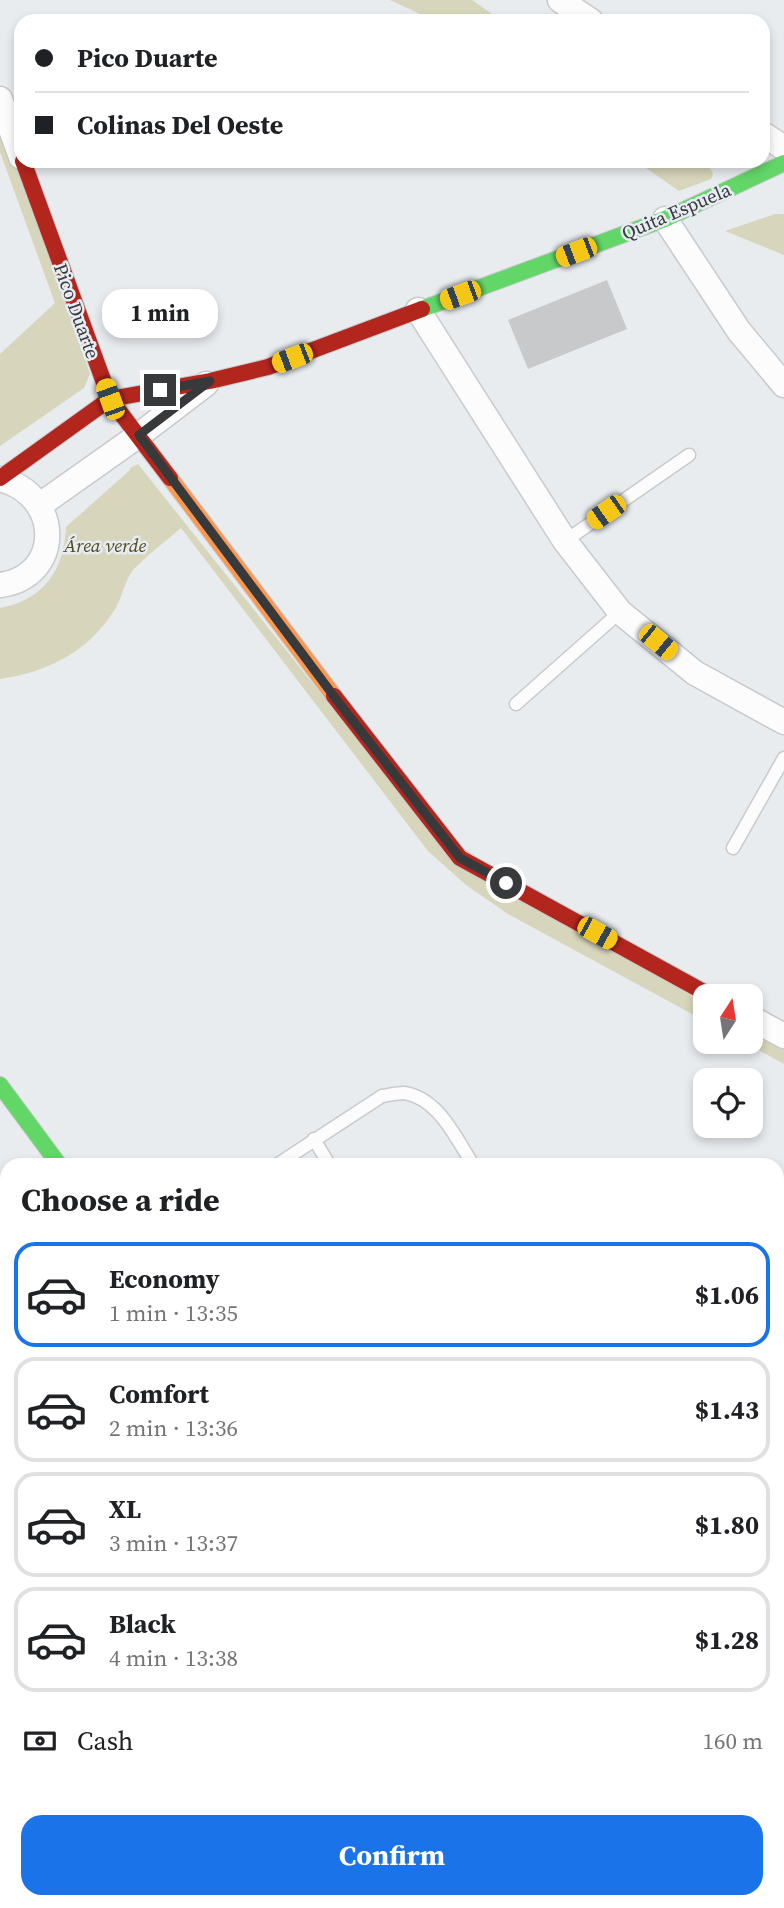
<!DOCTYPE html>
<html lang="en">
<head>
<meta charset="utf-8">
<style>
  body { margin:0; font-family:"Source Serif 4",serif; background:#f2f2f2; color:#202124; height:100vh; display:flex; flex-direction:column; font-size:26px; white-space:nowrap }
  * { box-sizing:border-box; margin:0 }
  p { font-size:23px; color:#757577 }
  .icon { flex:none; width:38px; height:38px; fill:none; stroke:currentColor; stroke-width:2; stroke-linecap:round; stroke-linejoin:round }
  .map { position:relative; flex:1; overflow:hidden }
  .sheet { position:absolute; left:0px; top:1158px; width:784px; height:751px; display:flex; flex-direction:column; background:#fff; border-radius:21px 21px 0 0; box-shadow:0 4px 10px #0003 }
  .sheet>* { flex:none }
  .top-card { position:absolute; left:14px; top:14px; width:756px; height:154px; border-radius:21px; box-shadow:0 4px 10px #0003; display:grid; align-content:center; height:154px; padding:0 21px; background:#fff }
  .needle { width:46px; rotate:12deg }
  .tools { position:absolute; left:693px; top:984px; display:grid; gap:14px }
  .tools a { display:grid; place-items:center; width:70px; height:70px; border-radius:14px; background:#fff; box-shadow:0 4px 10px #0003; font-size:35px }
  .end { position:absolute; width:32px; height:32px; margin:-16px; border:9px solid #37393b; background:#fff; box-shadow:0 0 0 4px #fff }
  .from { border-radius:50% }
  .bubble { position:absolute; height:49px; border-radius:21px; background:#fff; box-shadow:0 4px 10px #0003; font-size:23px; font-weight:700; line-height:49px; text-align:center }
  .car { position:absolute; width:21px; height:42px; margin:-21px -10px; border-radius:9px; box-shadow:0 0 5px 2px #0007; background:linear-gradient(#f5c518 24%,#345 0 40%,#f5c518 0 76%,#345 0 86%,#f5c518 0) }
  .top-card b { display:flex; align-items:center; gap:24px; height:66px; font-size:26px }
  .top-card b+b { border-top:2px solid #e0e0e0 }
  .top-card i { width:18px; height:18px; background:#202124 }
  ul { padding:0; list-style:none }
  li { display:flex; align-items:center; gap:21px; height:105px; margin:0 14px 10px; padding:0 7px; border:4px solid #e0e0e0; border-radius:21px }
  li div { flex:1 }
  li b { display:block; font-size:26px }
  li em { font-style:normal; font-weight:700 }
  li.active { border-color:#1a73e8 }
  li>.icon { width:63px; height:63px; stroke-width:1.5 }
  h2 { padding:0 21px; font-size:32px; line-height:84px }
  .pay { display:flex; align-items:center; gap:18px; height:77px; padding:0 21px; font-size:26px }
  .pay p { margin-inline-start:auto }
  .action { display:flex; gap:14px; margin-top:auto; padding:14px 21px }
  .action a { flex:1; height:80px; border-radius:21px; background:#1a73e8; color:#fff; font-size:28px; font-weight:700; line-height:80px; text-align:center }
  .map>svg:first-child { display:block }
  .green { fill:#d7d5bb }
  .building { fill:#c7c9cb }
  .lines { fill:none; stroke-linecap:round; stroke-linejoin:round }
  .lane-casing { stroke:#c8cacc; stroke-width:15 }
  .street-casing { stroke:#c8cacc; stroke-width:27 }
  .fast-casing { stroke:#c8cacc; stroke-width:18 }
  .slow-casing { stroke:#c8cacc; stroke-width:18 }
  .jam-casing { stroke:#c8cacc; stroke-width:18 }
  .lane { stroke:#fcfcfd; stroke-width:12 }
  .street { stroke:#fcfcfd; stroke-width:24 }
  .fast { stroke:#63d668; stroke-width:16 }
  .slow { stroke:#ff974d; stroke-width:16 }
  .jam { stroke:#b3261e; stroke-width:16 }
  .route { stroke:#37393b; stroke-width:9 }
  .labels { text-anchor:middle; stroke-width:5; stroke-linejoin:round; paint-order:stroke }
  .street-label { font-size:19px; fill:#37393b; stroke:#e6ecf2 }
  .park-label { font-size:19px; font-style:italic; fill:#534c1c; stroke:#e6ecf2 }
</style>
</head>
<body>
<div class="map">
<svg width="784" height="1908" viewBox="0 0 784 1908">
  <rect width="100%" height="100%" fill="#e9ecef"/>
  <g class="green">
    <path d="M390,0H472L502,21H435Z"/>
    <path d="M0,116L90,374L84,388L0,446V354L55,303L0,152Z"/>
    <path d="M636,161H702L709,166L713,174L711,179L679,191Z"/>
    <path d="M775,214H784V255L725,231Z"/>
    <path d="M138,464L423,822L705,1005V1021L508,914L466,885L428,851L181,528C166,541 147,555 133,570C125,580 122,598 115,609C89,652 47,672 0,679V608C44,600 64,570 66,527L130,470V468Z"/>
    <path d="M751,1030L784,1048V1064L742,1041H751Z"/>
    <rect x="777" y="1425" width="7" height="95"/>
  </g>
  <g class="building">
    <path d="M607,280L627,329L528,369L508,320Z"/>
    <path d="M0,1264L7,1273V1300L0,1305Z"/>
    <path d="M7,1363V1422L3,1424L0,1420V1379Z"/>
    <path d="M373,1902H393L396,1908H363Z"/>
  </g>
  <g class="lines">
    <defs>
      <g id="lane">
        <path d="M565,541L689,455"/>
        <path d="M516,704L620,612"/>
        <path d="M733,848L784,758"/>
        <path d="M314,1139L330,1166"/>
        <path d="M275,1166L382,1096C389,1095 397,1093 404,1093C439,1098 456,1139 474,1166"/>
      </g>
      <g id="street">
        <path d="M560,0L591,21"/>
        <path d="M0,99L21,157"/>
        <path d="M763,134L784,148"/>
        <path d="M665,219L739,331L784,385"/>
        <path d="M418,310L565,541L620,612L695,673L784,722"/>
        <path d="M0,479C63,495 63,577 0,585"/>
        <path d="M40,505L139,435L206,384"/>
        <path d="M751,1018L784,1036"/>
        <path d="M777,1213L784,1208"/>
        <path d="M777,1720L784,1722"/>
        <path d="M0,1768L7,1775"/>
        <path d="M163,1902L171,1908"/>
      </g>
      <g id="fast">
        <path d="M422,309L665,219L784,163"/>
        <path d="M0,1085L60,1166"/>
        <path d="M0,1200L7,1210"/>
      </g>
      <g id="slow">
        <path d="M170,478L334,696"/>
        <path d="M447,1902L450,1908"/>
        <path d="M523,1902L526,1908"/>
        <path d="M615,1902L619,1908"/>
      </g>
      <g id="jam">
        <path d="M23,161L110,399L170,478"/>
        <path d="M0,478L110,399L210,381L268,367L422,309"/>
        <path d="M334,696L460,858L711,996"/>
      </g>
    </defs>
    <use href="#lane" class="lane-casing"/>
    <use href="#street" class="street-casing"/>
    <use href="#fast" class="fast-casing"/>
    <use href="#slow" class="slow-casing"/>
    <use href="#jam" class="jam-casing"/>
    <use href="#lane" class="lane"/>
    <use href="#street" class="street"/>
    <use href="#fast" class="fast"/>
    <use href="#slow" class="slow"/>
    <use href="#jam" class="jam"/>
  </g>
  <g class="lines">
    <path class="route" d="M160,390L210,381L139,435L339,703L460,858L506,883"/>
  </g>
  <g class="labels">
    <g class="street-label">
      <text transform="translate(676 211) rotate(-23)" y="7">Quita Espuela</text>
      <text transform="translate(77 311) rotate(70)" y="7">Pico Duarte</text>
    </g>
    <g class="park-label">
      <text x="105" y="552">Área verde</text>
    </g>
  </g>
</svg>
<div class="tools">
<a><svg class="needle" viewBox="-14 -14 28 28"><path d="M0-13l5 13h-10z" fill="#e53935"/><path d="M0 13l5-13h-10z" fill="#757577"/></svg></a>
<a><svg class="icon" aria-label="locate" viewBox="0 0 24 24"><circle cx="12" cy="12" r="6"/><path d="M12 2v4M12 18v4M2 12h4M18 12h4"/></svg></a>
</div>
<i class="end from" style="left:506px;top:883px"></i>
<i class="end" style="left:160px;top:390px"></i>
<div class="bubble" style="left:102px;top:289px;width:116px">1 min</div>
<i class="car" style="left:576px;top:252px;rotate:249deg"></i>
<i class="car" style="left:460px;top:295px;rotate:250deg"></i>
<i class="car" style="left:292px;top:358px;rotate:249deg"></i>
<i class="car" style="left:110px;top:399px;rotate:340deg"></i>
<i class="car" style="left:606px;top:512px;rotate:235deg"></i>
<i class="car" style="left:658px;top:642px;rotate:129deg"></i>
<i class="car" style="left:597px;top:933px;rotate:119deg"></i>
<div class="top-card">
<b><i class="from"></i>Pico Duarte</b>
<b><i></i>Colinas Del Oeste</b>
</div>
<section class="sheet">
<h2>Choose a ride</h2>
<ul>
<li class="active"><svg class="icon" aria-label="car" viewBox="0 0 24 24"><path d="M5 17H2v-5l4-1 3-4h7l3 4 3 1v5h-3M9 17h6M6 11h13"/><circle cx="7" cy="17" r="2"/><circle cx="17" cy="17" r="2"/></svg><div><b>Economy</b><p>1 min · 13:35</p></div><em>$1.06</em></li>
<li><svg class="icon" aria-label="car" viewBox="0 0 24 24"><path d="M5 17H2v-5l4-1 3-4h7l3 4 3 1v5h-3M9 17h6M6 11h13"/><circle cx="7" cy="17" r="2"/><circle cx="17" cy="17" r="2"/></svg><div><b>Comfort</b><p>2 min · 13:36</p></div><em>$1.43</em></li>
<li><svg class="icon" aria-label="car" viewBox="0 0 24 24"><path d="M5 17H2v-5l4-1 3-4h7l3 4 3 1v5h-3M9 17h6M6 11h13"/><circle cx="7" cy="17" r="2"/><circle cx="17" cy="17" r="2"/></svg><div><b>XL</b><p>3 min · 13:37</p></div><em>$1.80</em></li>
<li><svg class="icon" aria-label="car" viewBox="0 0 24 24"><path d="M5 17H2v-5l4-1 3-4h7l3 4 3 1v5h-3M9 17h6M6 11h13"/><circle cx="7" cy="17" r="2"/><circle cx="17" cy="17" r="2"/></svg><div><b>Black</b><p>4 min · 13:38</p></div><em>$1.28</em></li>
</ul>
<div class="pay"><svg class="icon" aria-label="cash" viewBox="0 0 24 24"><path d="M3 7h18v10H3z"/><circle cx="12" cy="12" r="2"/></svg>Cash<p>160 m</p></div>
<div class="action"><a>Confirm</a></div>
</section>
</div>
</body>
</html>
